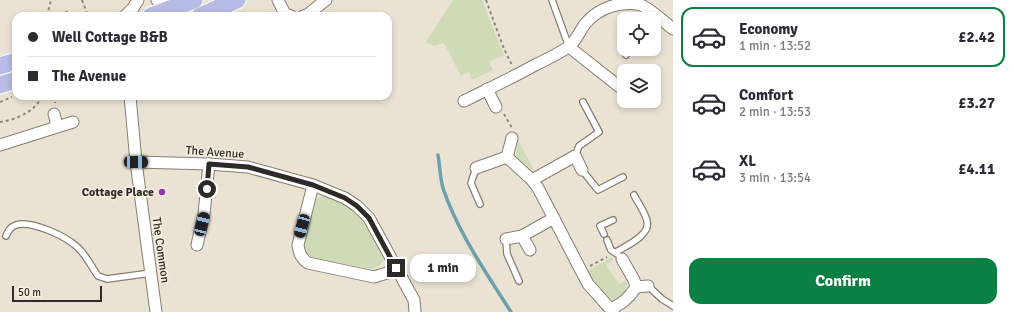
<!DOCTYPE html>
<html lang="en">
<head>
<meta charset="utf-8">
<style>
  body { margin:0; font-family:Signika,sans-serif; background:#f2f2f3; color:#2b2b33; height:100vh; display:flex; flex-direction:column; font-size:15px; white-space:nowrap }
  * { box-sizing:border-box; margin:0 }
  p { font-size:13px; color:#7c7c81 }
  .icon { flex:none; width:22px; height:22px; fill:none; stroke:currentColor; stroke-width:2; stroke-linecap:round; stroke-linejoin:round }
  .map { position:relative; flex:1; overflow:hidden }
  .side { display:flex; flex-direction:column; background:#fff; width:340px }
  .side>* { flex:none }
  .guide { position:absolute; left:12px; top:12px; width:380px; height:88px; border-radius:12px; box-shadow:0 2px 6px #0003; display:grid; align-content:center; height:88px; padding:0 16px; background:#fff }
  .tools { position:absolute; left:617px; top:12px; display:grid; gap:8px }
  .tools a { display:grid; place-items:center; width:44px; height:44px; border-radius:8px; background:#fff; box-shadow:0 2px 6px #0003; font-size:20px }
  .scale { position:absolute; left:12px; bottom:10px; width:90px; box-sizing:border-box; padding-left:4px; border:2px solid #2e2b26; border-top:0; font-size:11px; line-height:14px; white-space:nowrap; color:#2e2b26; -webkit-text-stroke:3px #f7f0e1; paint-order:stroke }
  .end { position:absolute; width:18px; height:18px; margin:-9px; border:5px solid #2e2b26; background:#fff; box-shadow:0 0 0 2px #fff }
  .from { border-radius:50% }
  .bubble { position:absolute; height:28px; border-radius:12px; background:#fff; box-shadow:0 2px 6px #0003; font-size:13px; font-weight:700; line-height:28px; text-align:center }
  .car { position:absolute; width:12px; height:24px; margin:-12px -6px; border-radius:5px; box-shadow:0 0 3px 1px #0007; background:linear-gradient(#222 24%,#8ab4d8 0 40%,#222 0 76%,#8ab4d8 0 86%,#222 0) }
  .guide b { display:flex; align-items:center; gap:14px; height:38px; font-size:15px }
  .guide b+b { border-top:1px solid #e1e1e2 }
  .guide i { width:10px; height:10px; background:#2b2b33 }
  ul { padding:7px 0 0; list-style:none }
  li { display:flex; align-items:center; gap:12px; height:60px; margin:0 8px 6px; padding:0 8px; border:2px solid transparent; border-radius:12px }
  li div { flex:1 }
  li b { display:block; font-size:15px }
  li em { font-style:normal; font-weight:700 }
  li.on { border-color:#0b8043 }
  li>.icon { width:36px; height:36px; stroke-width:1.5 }
  .primary-button { display:flex; gap:8px; margin-top:auto; padding:8px 16px }
  .primary-button a { flex:1; height:46px; border-radius:12px; background:#0b8043; color:#fff; font-size:16px; font-weight:700; line-height:46px; text-align:center }
  main { display:flex; flex:1; min-height:0 }
  .map>svg:first-child { display:block }
  .green { fill:#cedbb6 }
  .lines { fill:none; stroke-linecap:round; stroke-linejoin:round }
  .stream { stroke:#6aa1aa; stroke-width:3.5 }
  .service-casing { stroke:#857e71; stroke-width:8 }
  .minor-casing { stroke:#857e71; stroke-width:13 }
  .primary-casing { stroke:#fff; stroke-width:19 }
  .path { stroke:#8d887e; stroke-width:2; stroke-dasharray:3 3; stroke-linecap:butt }
  .service { stroke:#fff; stroke-width:5.5 }
  .minor { stroke:#fff; stroke-width:11 }
  .primary { stroke:#b7bce6; stroke-width:17 }
  .route { stroke:#2e2b26; stroke-width:5 }
  .poi-dot { fill:#8c3baa; stroke:#f7f0e1; stroke-width:1.5 }
  .labels { text-anchor:middle; stroke-width:3; stroke-linejoin:round; paint-order:stroke }
  .street-label { font-size:12px; fill:#2e2b26; stroke:#f7f0e1 }
  .poi-label { font-size:12px; font-weight:bold; fill:#2e2b26; stroke:#f7f0e1; text-anchor:end }
</style>
</head>
<body>
<main>
<div class="map">
<svg width="673" height="312" viewBox="0 0 673 312">
  <rect width="100%" height="100%" fill="#eae3d4"/>
  <g class="green">
    <path d="M453,0H482L498,41L504,55L489,62L493,70L472,80L469,72L461,76L444,43L434,46L426,42Z"/>
    <path d="M518,140L535,172L516,156Z"/>
    <path d="M324,195L355,210L366,221L385,257C382,264 379,267 372,269L310,257L306,254L302,244L315,200Z"/>
    <path d="M612,257L613,260L606,265L619,284L626,280C629,290 622,297 613,301C601,294 593,284 586,272Z"/>
  </g>
  <g class="lines">
    <path class="stream" d="M438,155C440,166 440,178 443,188C457,231 487,274 511,312"/>
    <defs>
      <g id="service">
        <path d="M552,0L569,47"/>
        <path d="M626,55L630,49"/>
        <path d="M575,156L579,146L599,132L583,102"/>
        <path d="M476,168L471,183L480,204"/>
        <path d="M582,170L598,190L623,177"/>
        <path d="M604,234L600,226L613,220"/>
        <path d="M6,236C8,231 10,227 16,225C31,220 65,236 76,246C85,253 91,266 98,276L107,279L151,273"/>
        <path d="M506,239L507,254L519,281"/>
        <path d="M607,240L611,250L617,254"/>
        <path d="M616,252C626,246 651,235 647,221C645,212 638,203 634,195"/>
        <path d="M648,286L662,299L673,306"/>
      </g>
      <g id="minor">
        <path d="M157,0L171,9"/>
        <path d="M278,0L285,14L291,16"/>
        <path d="M125,16L133,8L138,0"/>
        <path d="M303,16L307,15L326,0"/>
        <path d="M569,47L621,88"/>
        <path d="M487,89L496,107"/>
        <path d="M130,96L136,162L156,312"/>
        <path d="M464,101C488,89 512,78 535,65C546,60 557,54 567,48C576,42 579,32 585,24C598,8 621,0 641,5C653,11 663,21 673,29"/>
        <path d="M54,114L57,126"/>
        <path d="M512,138L507,157L532,180L538,188L588,284L613,312"/>
        <path d="M0,145L73,122"/>
        <path d="M136,162L209,164L248,167L313,185L345,198L357,206L369,218L414,300L415,312"/>
        <path d="M476,168L507,157"/>
        <path d="M532,180L575,156L582,170"/>
        <path d="M313,185L298,245C299,253 301,258 308,263L374,277L387,273L396,267"/>
        <path d="M522,236L530,250"/>
        <path d="M506,239L522,236L554,218"/>
        <path d="M197,245L204,214L209,164"/>
        <path d="M636,287L648,286"/>
        <path d="M611,309C623,303 629,298 636,287L634,280L622,259"/>
      </g>
      <g id="primary">
        <path d="M151,16L194,0"/>
        <path d="M200,16L237,0"/>
        <path d="M0,66L16,61"/>
        <path d="M0,85L16,80"/>
      </g>
    </defs>
    <use href="#service" class="service-casing"/>
    <use href="#minor" class="minor-casing"/>
    <use href="#primary" class="primary-casing"/>
    <g class="path">
      <path d="M82,0L88,16"/>
      <path d="M486,0L504,49L512,65"/>
      <path d="M47,16L51,0"/>
      <path d="M60,16L68,11L71,16"/>
      <path d="M21,96L22,100L31,96"/>
      <path d="M55,96V103"/>
      <path d="M0,102L12,97"/>
      <path d="M504,114L512,128"/>
      <path d="M0,122C16,120 36,111 42,96"/>
      <path d="M590,266L607,257"/>
    </g>
    <use href="#service" class="service"/>
    <use href="#minor" class="minor"/>
    <use href="#primary" class="primary"/>
  </g>
  <g class="lines">
    <path class="route" d="M207,189L209,164L248,167L313,185L345,198L357,206L369,218L396,268"/>
  </g>
  <circle class="poi-dot" cx="162" cy="192" r="4"/>
  <g class="labels">
    <g class="street-label">
      <text transform="translate(215 152) rotate(4)" y="4">The Avenue</text>
      <text transform="translate(161 250) rotate(82)" y="4">The Common</text>
    </g>
    <g class="poi-label">
      <text x="154" y="196">Cottage Place</text>
    </g>
  </g>
</svg>
<div class="tools">
<a><svg class="icon" aria-label="locate" viewBox="0 0 24 24"><circle cx="12" cy="12" r="6"/><path d="M12 2v4M12 18v4M2 12h4M18 12h4"/></svg></a>
<a><svg class="icon" aria-label="layers" viewBox="0 0 24 24"><path d="M12 4l9 5-9 5-9-5zM3 14l9 5 9-5"/></svg></a>
</div>
<div class="scale">50 m</div>
<i class="end from" style="left:207px;top:189px"></i>
<i class="end" style="left:396px;top:268px"></i>
<div class="bubble" style="left:410px;top:254px;width:66px">1 min</div>
<i class="car" style="left:136px;top:162px;rotate:91deg"></i>
<i class="car" style="left:202px;top:224px;rotate:14deg"></i>
<i class="car" style="left:302px;top:226px;rotate:195deg"></i>
<div class="guide">
<b><i class="from"></i>Well Cottage B&amp;B</b>
<b><i></i>The Avenue</b>
</div>
</div>
<section class="side">
<ul>
<li class="on"><svg class="icon" aria-label="car" viewBox="0 0 24 24"><path d="M5 17H2v-5l4-1 3-4h7l3 4 3 1v5h-3M9 17h6M6 11h13"/><circle cx="7" cy="17" r="2"/><circle cx="17" cy="17" r="2"/></svg><div><b>Economy</b><p>1 min · 13:52</p></div><em>£2.42</em></li>
<li><svg class="icon" aria-label="car" viewBox="0 0 24 24"><path d="M5 17H2v-5l4-1 3-4h7l3 4 3 1v5h-3M9 17h6M6 11h13"/><circle cx="7" cy="17" r="2"/><circle cx="17" cy="17" r="2"/></svg><div><b>Comfort</b><p>2 min · 13:53</p></div><em>£3.27</em></li>
<li><svg class="icon" aria-label="car" viewBox="0 0 24 24"><path d="M5 17H2v-5l4-1 3-4h7l3 4 3 1v5h-3M9 17h6M6 11h13"/><circle cx="7" cy="17" r="2"/><circle cx="17" cy="17" r="2"/></svg><div><b>XL</b><p>3 min · 13:54</p></div><em>£4.11</em></li>
</ul>
<div class="primary-button"><a>Confirm</a></div>
</section>
</main>
</body>
</html>
